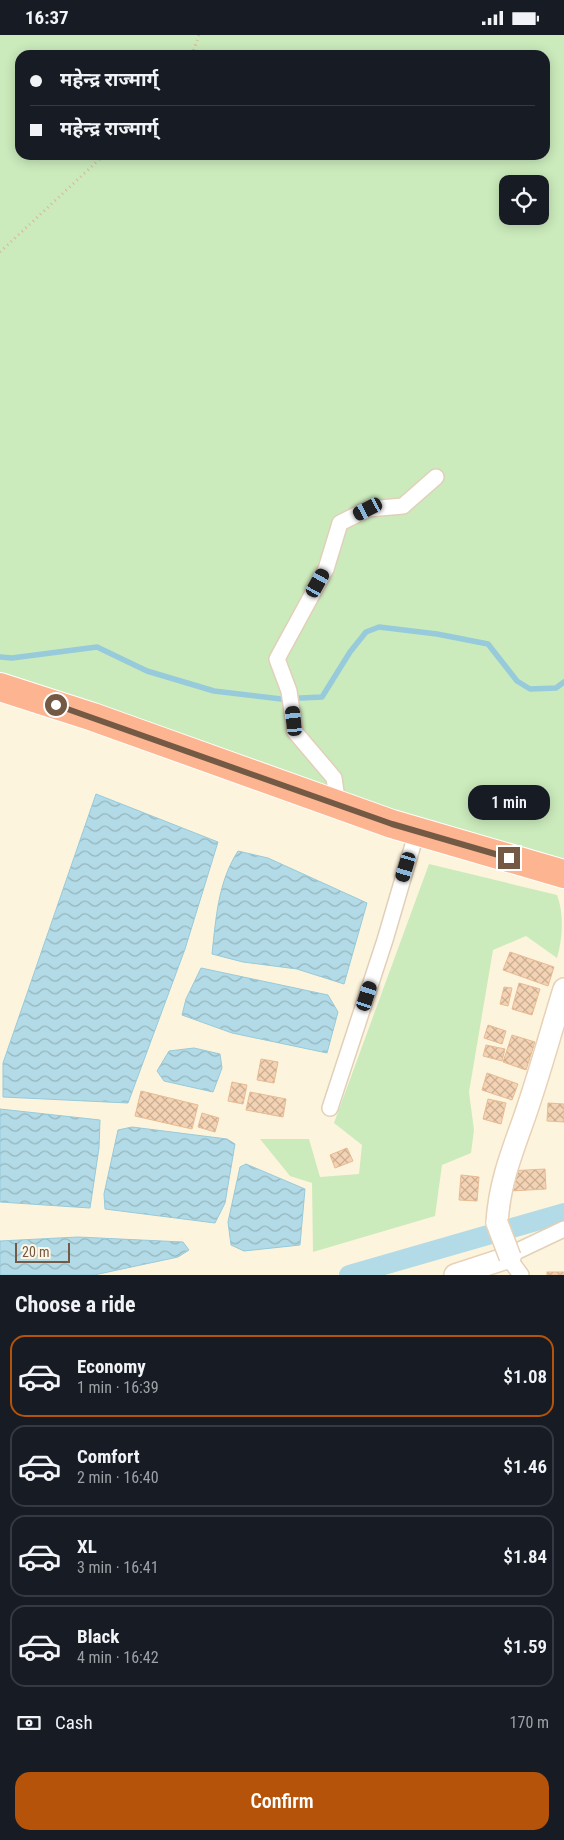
<!DOCTYPE html>
<html lang="en">
<head>
<meta charset="utf-8">
<style>
  body { margin:0; font-family:"Roboto Condensed","Noto Sans Devanagari",sans-serif; background:#20242c; color:#f1f3f6; height:100vh; display:flex; flex-direction:column; font-size:19px; white-space:nowrap }
  * { box-sizing:border-box; margin:0 }
  p { font-size:16px; color:#9ea1a6 }
  .icon { flex:none; width:28px; height:28px; fill:none; stroke:currentColor; stroke-width:2; stroke-linecap:round; stroke-linejoin:round }
  .map { position:relative; height:1240px; overflow:hidden }
  .panel { display:flex; flex-direction:column; background:#171b24; flex:1 }
  .panel>* { flex:none }
  .hud { position:absolute; left:15px; top:15px; width:535px; height:110px; border-radius:15px; box-shadow:0 2px 12px #0003; display:grid; align-content:center; height:110px; padding:0 15px; background:#171b24 }
  .controls { position:absolute; left:499px; top:140px; display:grid; gap:10px }
  .controls a { display:grid; place-items:center; width:50px; height:50px; border-radius:10px; background:#171b24; box-shadow:0 2px 12px #0003; font-size:25px }
  .scale { position:absolute; left:15px; bottom:12px; width:55px; box-sizing:border-box; padding-left:5px; border:2px solid #745a45; border-top:0; font-size:14px; line-height:18px; white-space:nowrap; color:#745a45; -webkit-text-stroke:4px #fff7e5; paint-order:stroke }
  .end { position:absolute; width:22px; height:22px; margin:-11px; border:6px solid #745a45; background:#fff; box-shadow:0 0 0 2px #fff }
  .from { border-radius:50% }
  .bubble { position:absolute; height:35px; border-radius:15px; background:#171b24; box-shadow:0 2px 12px #0003; font-size:16px; font-weight:600; line-height:35px; text-align:center }
  .car { position:absolute; width:15px; height:30px; margin:-15px -8px; border-radius:6px; box-shadow:0 0 4px 1px #0007; background:linear-gradient(#222 24%,#8ab4d8 0 40%,#222 0 76%,#8ab4d8 0 86%,#222 0) }
  .hud b { display:flex; align-items:center; gap:18px; height:48px; font-size:19px }
  .hud b+b { border-top:1px solid #363941 }
  .hud i { width:12px; height:12px; background:#f1f3f6 }
  ul { padding:0; list-style:none }
  li { display:flex; align-items:center; gap:15px; height:82px; margin:0 10px 8px; padding:0 5px; border:2px solid #363941; border-radius:15px }
  li div { flex:1 }
  li b { display:block; font-size:19px }
  li em { font-style:normal; font-weight:600 }
  li.current { border-color:#b45309 }
  li>.icon { width:45px; height:45px; stroke-width:1.5 }
  h2 { padding:0 15px; font-size:22px; line-height:60px }
  .pay { display:flex; align-items:center; gap:12px; height:55px; padding:0 15px; font-size:19px }
  .pay p { margin-inline-start:auto }
  .button { display:flex; gap:10px; margin-top:auto; padding:10px 15px }
  .button a { flex:1; height:58px; border-radius:15px; background:#b45309; color:#fff; font-size:20px; font-weight:600; line-height:58px; text-align:center }
  .status { display:flex; justify-content:space-between; align-items:center; height:35px; padding:0 25px; background:#171b24; direction:ltr }
  .status svg { height:14px; fill:currentColor }
  .map>svg:first-child { display:block }
  .green { fill:#cbebbc; fill-rule:evenodd }
  .water { fill:url(#water-waves); stroke:#97cada }
  .lines { fill:none; stroke-linecap:round; stroke-linejoin:round }
  .stream { stroke:#97cada; stroke-width:5.5 }
  .canal { stroke:#b2dbe7; stroke-width:20 }
  .building { fill:url(#building-cross-hatch); stroke:#e8bb93 }
  .street-casing { stroke:#e1d0b9; stroke-width:18 }
  .secondary-casing { stroke:#e7d1b7; stroke-width:24 }
  .highway-casing { stroke:#fff; stroke-width:30 }
  .path { stroke:#d9b697; stroke-width:3; stroke-dasharray:1 4; stroke-linecap:butt }
  .street { stroke:#fff; stroke-width:15 }
  .secondary { stroke:#fff; stroke-width:21 }
  .highway { stroke:#fcb590; stroke-width:28 }
  .secondary-bridge-casing { stroke:#e7d1b7; stroke-width:24; stroke-linecap:butt }
  .secondary-bridge { stroke:#fff; stroke-width:21 }
  .route { stroke:#745a45; stroke-width:6 }
</style>
</head>
<body>
<div class="status"><b>16:37</b><svg viewBox="0 0 49 12"><path d="M0 12V9h3v3zM5 12V6h3v6zM10 12V3h3v9zM15 12V0h3v12zM26 1h20v11H26zM47 4h2v5h-2z"/></svg></div>
<div class="map">
<svg width="564" height="1240" viewBox="0 0 564 1240">
  <defs>
    <pattern id="water-waves" width="16" height="10" patternUnits="userSpaceOnUse" patternTransform="scale(1.25)"><rect width="16" height="10" fill="#b2dbe7"/><path d="M0 5q4-4 8 0t8 0" fill="none" stroke="#95b5bd"/></pattern>
    <pattern id="building-cross-hatch" width="8" height="8" patternUnits="userSpaceOnUse" patternTransform="scale(1.25)"><rect width="8" height="8" fill="#f4d3b4"/><path d="M0 0l8 8M0 8l8-8" fill="none" stroke="#caae94"/></pattern>
  </defs>
  <rect width="100%" height="100%" fill="#fdf4dd"/>
  <g class="green">
    <path d="M0,0H564V824L441,790L0,645ZM20,20H545V120H20ZM508,149H540V181H508Z"/>
    <path d="M429,829L557,860C564,878 563,902 557,923L526,901L493,915L469,1057L474,1095L471,1118L442,1130L435,1181L313,1217L312,1148L290,1141L260,1104H309L320,1142L359,1139L362,1110L334,1088Z"/>
  </g>
  <g class="water">
    <path d="M96,759L218,807L185,914L128,1068L3,1062V1028Z"/>
    <path d="M238,816L268,823L367,868L344,949L297,934L243,927L212,919C216,883 218,847 238,816Z"/>
    <path d="M201,933L328,960L338,977L327,1018L232,998L182,980L186,964Z"/>
    <path d="M194,1013L220,1019L222,1033L213,1057L164,1046L157,1036L169,1016Z"/>
    <path d="M0,1074L100,1085L99,1113L90,1173L0,1167Z"/>
    <path d="M132,1092L227,1104L235,1109L225,1168L215,1188L105,1174L104,1159L118,1095Z"/>
    <path d="M246,1129L305,1154L300,1210L244,1216L231,1210L228,1187L240,1132Z"/>
    <path d="M78,1202L183,1207L189,1215L178,1222L94,1240H0V1206Z"/>
  </g>
  <g class="lines">
    <path class="stream" d="M0,622L12,623L97,612L147,636L214,656L281,664L322,662L350,617L366,597L379,592L437,599L488,609L517,646L530,654L556,653L564,647"/>
    <path class="canal" d="M349,1240L564,1178"/>
  </g>
  <g class="building">
    <path d="M510,917L554,932L548,951L503,935Z"/>
    <path d="M519,948L540,954L532,980L512,974Z"/>
    <path d="M504,952L512,953L508,971L500,969Z"/>
    <path d="M488,990L506,996L502,1009L484,1003Z"/>
    <path d="M512,1000L535,1007L526,1035L503,1027Z"/>
    <path d="M486,1010L505,1014L502,1026L483,1021Z"/>
    <path d="M261,1024L278,1027L274,1048L257,1045Z"/>
    <path d="M487,1038L518,1049L512,1065L482,1055Z"/>
    <path d="M232,1047L247,1050L243,1069L228,1066Z"/>
    <path d="M141,1056L198,1070L192,1094L135,1081Z"/>
    <path d="M250,1057L286,1064L283,1082L246,1075Z"/>
    <path d="M488,1064L506,1068L501,1089L483,1084Z"/>
    <path d="M548,1068L564,1069V1087L547,1086Z"/>
    <path d="M202,1078L219,1083L215,1097L198,1092Z"/>
    <path d="M347,1113L353,1126L335,1133L330,1120Z"/>
    <path d="M545,1134L546,1154L510,1156L509,1136Z"/>
    <path d="M461,1140L479,1142L477,1166L459,1165Z"/>
    <rect x="547" y="1237" width="17" height="3"/>
  </g>
  <g class="lines">
    <defs>
      <g id="street">
        <path d="M338,770L334,743L295,697L289,656L277,624L326,534L340,488L368,474L403,471L436,442"/>
        <path d="M330,1073L385,905L417,796"/>
        <path d="M521,1240L507,1221L564,1194"/>
      </g>
      <g id="secondary">
        <path d="M497,1188C499,1152 510,1122 522,1089C538,1045 550,999 564,954"/>
        <path d="M455,1240L510,1222"/>
      </g>
      <path id="highway" d="M0,652L93,682L392,789L564,839"/>
    </defs>
    <use href="#street" class="street-casing"/>
    <use href="#secondary" class="secondary-casing"/>
    <use href="#highway" class="highway-casing"/>
    <g class="path">
      <path d="M192,20L199,0"/>
      <path d="M0,217L104,120"/>
    </g>
    <use href="#street" class="street"/>
    <use href="#secondary" class="secondary"/>
    <use href="#highway" class="highway"/>
    <defs>
      <path id="secondary-bridge" d="M497,1188L510,1222"/>
    </defs>
    <use href="#secondary-bridge" class="secondary-bridge-casing"/>
    <use href="#secondary-bridge" class="secondary-bridge"/>
  </g>
  <g class="lines">
    <path class="route" d="M56,670L392,789L509,823"/>
  </g>
</svg>
<div class="controls">
<a><svg class="icon" aria-label="locate" viewBox="0 0 24 24"><circle cx="12" cy="12" r="6"/><path d="M12 2v4M12 18v4M2 12h4M18 12h4"/></svg></a>
</div>
<div class="scale">20 m</div>
<i class="end from" style="left:56px;top:670px"></i>
<i class="end" style="left:509px;top:823px"></i>
<div class="bubble" style="left:468px;top:750px;width:82px">1 min</div>
<i class="car" style="left:368px;top:474px;rotate:243deg"></i>
<i class="car" style="left:318px;top:548px;rotate:29deg"></i>
<i class="car" style="left:294px;top:686px;rotate:354deg"></i>
<i class="car" style="left:406px;top:832px;rotate:197deg"></i>
<i class="car" style="left:367px;top:961px;rotate:18deg"></i>
<div class="hud">
<b><i class="from"></i>महेन्द्र राज्मार्ग्</b>
<b><i></i>महेन्द्र राज्मार्ग्</b>
</div>
</div>
<section class="panel">
<h2>Choose a ride</h2>
<ul>
<li class="current"><svg class="icon" aria-label="car" viewBox="0 0 24 24"><path d="M5 17H2v-5l4-1 3-4h7l3 4 3 1v5h-3M9 17h6M6 11h13"/><circle cx="7" cy="17" r="2"/><circle cx="17" cy="17" r="2"/></svg><div><b>Economy</b><p>1 min · 16:39</p></div><em>$1.08</em></li>
<li><svg class="icon" aria-label="car" viewBox="0 0 24 24"><path d="M5 17H2v-5l4-1 3-4h7l3 4 3 1v5h-3M9 17h6M6 11h13"/><circle cx="7" cy="17" r="2"/><circle cx="17" cy="17" r="2"/></svg><div><b>Comfort</b><p>2 min · 16:40</p></div><em>$1.46</em></li>
<li><svg class="icon" aria-label="car" viewBox="0 0 24 24"><path d="M5 17H2v-5l4-1 3-4h7l3 4 3 1v5h-3M9 17h6M6 11h13"/><circle cx="7" cy="17" r="2"/><circle cx="17" cy="17" r="2"/></svg><div><b>XL</b><p>3 min · 16:41</p></div><em>$1.84</em></li>
<li><svg class="icon" aria-label="car" viewBox="0 0 24 24"><path d="M5 17H2v-5l4-1 3-4h7l3 4 3 1v5h-3M9 17h6M6 11h13"/><circle cx="7" cy="17" r="2"/><circle cx="17" cy="17" r="2"/></svg><div><b>Black</b><p>4 min · 16:42</p></div><em>$1.59</em></li>
</ul>
<div class="pay"><svg class="icon" aria-label="cash" viewBox="0 0 24 24"><path d="M3 7h18v10H3z"/><circle cx="12" cy="12" r="2"/></svg>Cash<p>170 m</p></div>
<div class="button"><a>Confirm</a></div>
</section>
</body>
</html>
